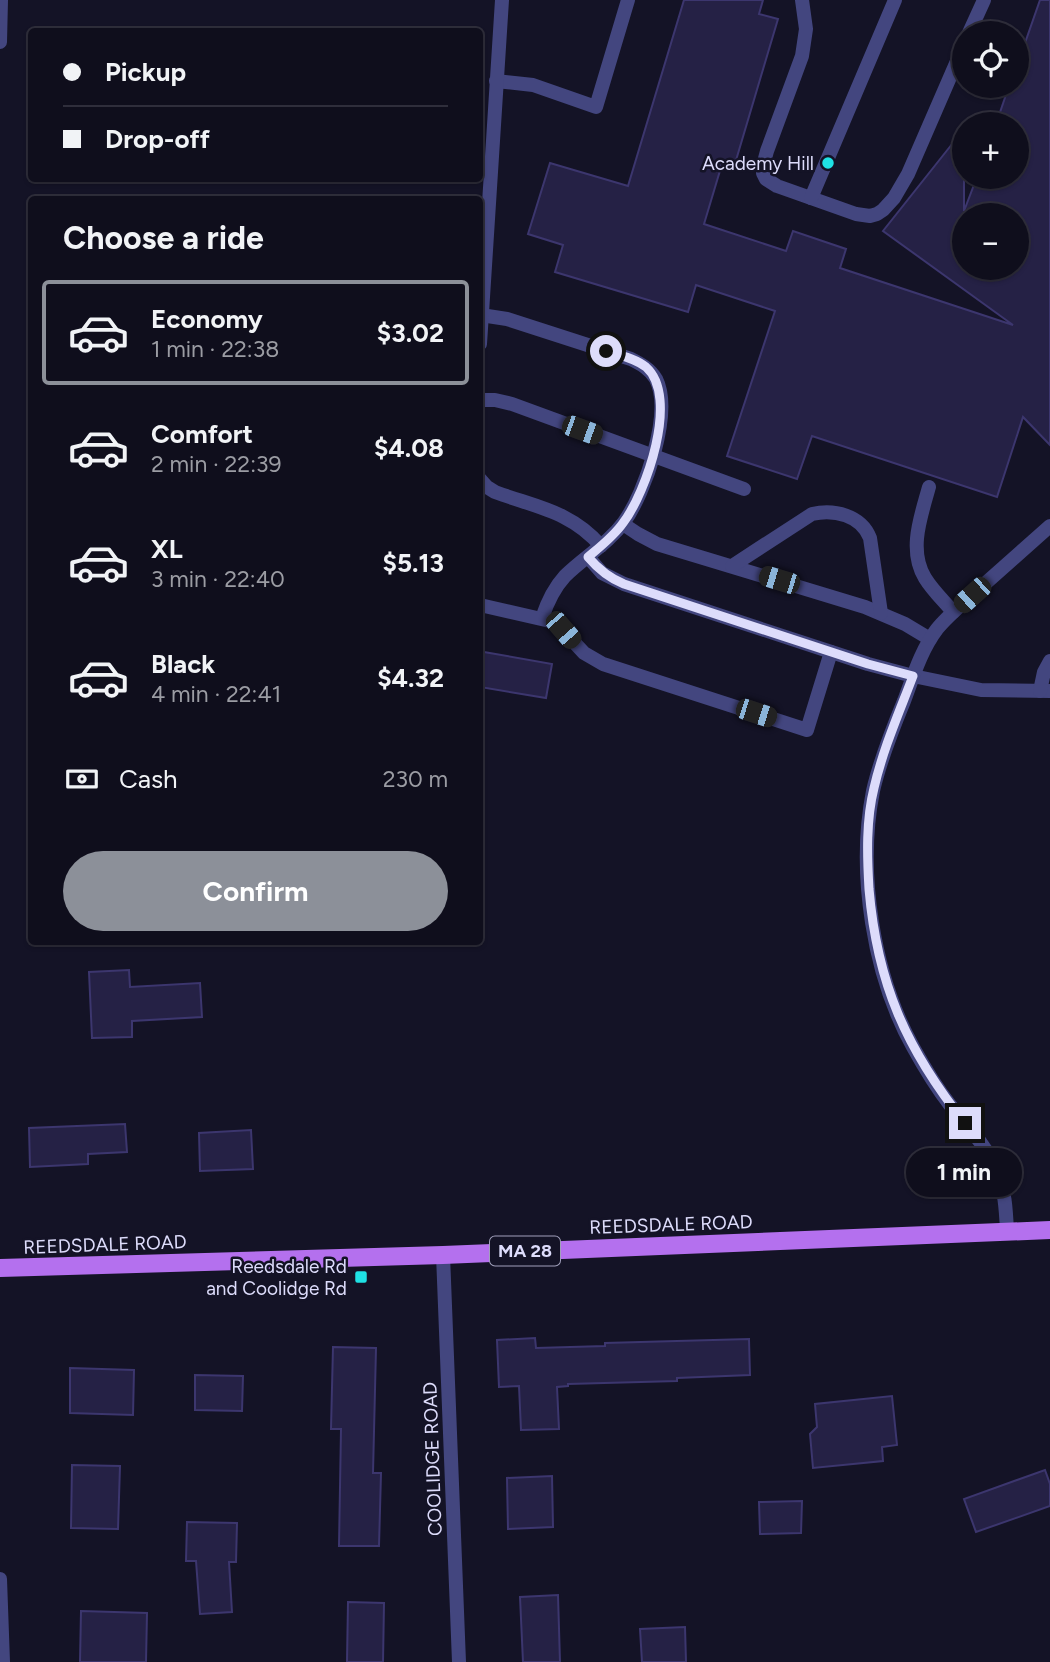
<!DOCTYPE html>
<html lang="en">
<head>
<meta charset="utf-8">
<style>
  body { margin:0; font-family:Figtree,sans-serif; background:#1d1c29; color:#f1f3f6; height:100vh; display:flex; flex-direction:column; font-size:26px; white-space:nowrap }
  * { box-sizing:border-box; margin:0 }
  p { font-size:23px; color:#9b9ca3 }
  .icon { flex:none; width:38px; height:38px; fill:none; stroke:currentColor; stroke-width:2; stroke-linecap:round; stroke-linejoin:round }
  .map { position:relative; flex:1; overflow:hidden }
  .drawer { position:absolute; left:28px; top:196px; width:455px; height:749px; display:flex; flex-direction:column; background:#0f0e1c; border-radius:7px; box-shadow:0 2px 5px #0004,0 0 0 2px #2f2e3b }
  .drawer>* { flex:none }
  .guide { position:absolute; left:28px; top:28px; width:455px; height:154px; border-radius:7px; box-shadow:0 2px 5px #0004,0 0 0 2px #2f2e3b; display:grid; align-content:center; height:154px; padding:0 35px; background:#0f0e1c }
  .controls { position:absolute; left:952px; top:21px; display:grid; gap:14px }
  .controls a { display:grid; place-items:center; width:77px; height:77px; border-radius:50%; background:#0f0e1c; box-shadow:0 2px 5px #0004,0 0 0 2px #2f2e3b; font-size:35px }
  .end { position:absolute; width:32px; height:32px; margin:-16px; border:9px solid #dddcfb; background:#111; box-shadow:0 0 0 4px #111 }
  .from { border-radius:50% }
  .bubble { position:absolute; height:49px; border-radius:24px; background:#0f0e1c; box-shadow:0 2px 5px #0004,0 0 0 2px #2f2e3b; font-size:23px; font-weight:700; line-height:49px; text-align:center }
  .car { position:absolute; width:21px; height:42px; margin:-21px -10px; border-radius:9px; box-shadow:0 0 5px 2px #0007; background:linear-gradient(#222 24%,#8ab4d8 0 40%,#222 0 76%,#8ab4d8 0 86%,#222 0) }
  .guide b { display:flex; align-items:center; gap:24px; height:66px; font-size:26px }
  .guide b+b { border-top:2px solid #2f2e3b }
  .guide i { width:18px; height:18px; background:#f1f3f6 }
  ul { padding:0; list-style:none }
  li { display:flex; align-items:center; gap:21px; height:105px; margin:0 14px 10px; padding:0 21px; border:4px solid transparent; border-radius:7px }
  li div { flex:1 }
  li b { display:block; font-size:26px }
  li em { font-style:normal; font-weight:700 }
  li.active { border-color:#8c9099 }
  li>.icon { width:63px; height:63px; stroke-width:1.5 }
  h2 { padding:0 35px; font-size:32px; line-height:84px }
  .pay { display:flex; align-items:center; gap:18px; height:77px; padding:0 35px; font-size:26px }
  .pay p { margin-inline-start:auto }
  .primary-button { display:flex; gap:14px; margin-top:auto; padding:14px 35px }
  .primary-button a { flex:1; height:80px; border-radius:42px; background:#8c9099; color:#fff; font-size:28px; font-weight:700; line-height:80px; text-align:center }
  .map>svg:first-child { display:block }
  .building { fill:#252145; stroke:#3c366e; stroke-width:2; fill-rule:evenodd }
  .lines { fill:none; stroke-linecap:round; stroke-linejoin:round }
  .lane { stroke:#43467f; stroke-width:14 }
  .street { stroke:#43467f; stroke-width:14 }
  .primary { stroke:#b470ee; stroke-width:18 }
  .route { stroke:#dddcfb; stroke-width:9 }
  .poi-dot { fill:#1fe1e4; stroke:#141326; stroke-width:2.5 }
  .labels { text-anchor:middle; stroke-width:5; stroke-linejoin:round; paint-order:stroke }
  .shield { fill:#141326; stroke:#a1a0bb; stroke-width:2 }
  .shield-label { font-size:18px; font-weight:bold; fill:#dddcfb }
  .poi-label { font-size:19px; fill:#dddcfb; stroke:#141326; text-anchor:end }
  .street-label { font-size:19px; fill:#dddcfb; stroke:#141326 }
</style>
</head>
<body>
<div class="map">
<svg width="1050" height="1662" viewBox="0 0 1050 1662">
  <rect width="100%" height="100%" fill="#141326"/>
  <g class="building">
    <path d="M684,0H763L759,14L778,19L734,167L722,164L704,224L786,251L793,231L846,249L840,268L1013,325L883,231L964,129V211L977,177H1017V124H996L1009,86H1017V66L1040,0H1050V445L1023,417L997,497L812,436L797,479L727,456L775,311L696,285L688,312L555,272L563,245L528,234L550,163L628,186ZM964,215H1017V268H964Z"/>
    <path d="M484,652L552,664L546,698L480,687Z"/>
    <path d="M129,970L130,987L200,983L202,1017L132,1021V1037L92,1038L89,972Z"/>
    <path d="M125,1124L127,1152L88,1154V1164L30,1167L29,1128Z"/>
    <path d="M251,1130L253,1169L200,1171L199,1133Z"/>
    <path d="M535,1338L536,1348L605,1346V1343L749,1339L750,1375L677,1378V1381L568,1384V1386L557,1387L559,1429L521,1430L519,1386L499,1387L497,1340Z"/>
    <path d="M333,1347L376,1348L373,1473H381L379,1546H339L341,1429H331Z"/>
    <path d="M70,1368L134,1370L133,1415L70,1413Z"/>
    <path d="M195,1375L243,1376L242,1411L195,1410Z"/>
    <path d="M892,1396L897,1445L882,1447L883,1461L813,1468L810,1434L817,1427L815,1404Z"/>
    <path d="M72,1465L120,1466L118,1529L71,1528Z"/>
    <path d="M1045,1470L1050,1484V1506L976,1532L964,1499Z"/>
    <path d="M552,1476L553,1527L508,1529L507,1478Z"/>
    <path d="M802,1501L801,1533L760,1534L759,1502Z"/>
    <path d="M187,1522L237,1523L236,1562H229L232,1612L200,1614L196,1561H186Z"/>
    <path d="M558,1595L560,1662H523L520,1597Z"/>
    <path d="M348,1602L384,1603L383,1662H347Z"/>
    <path d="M81,1611L147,1613L146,1662H80Z"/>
    <path d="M685,1627L686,1662H642L640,1629Z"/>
  </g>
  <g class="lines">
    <g class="lane">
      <path d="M802,0L806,29L802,56L767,151L763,166V173L766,179L777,186L856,214L870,216L877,214L883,210L894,198L908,174L964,45"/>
      <path d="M969,33L984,0"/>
      <path d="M496,81L533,85L596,107L628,0"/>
      <path d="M811,198L895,0"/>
      <path d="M481,315L507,319L631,359C641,364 650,369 656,379C673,413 645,493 624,522C608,544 584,557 565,576C554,588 547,603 542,618"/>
      <path d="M480,344L502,0"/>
      <path d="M480,400H495L512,404L744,489"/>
      <path d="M480,479L487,487L495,492C535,507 571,511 601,546"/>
      <path d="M929,487C921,516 908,550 925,578C933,591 944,601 953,612"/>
      <path d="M623,524L638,534L657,544L865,607L905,624L930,639"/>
      <path d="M588,557L602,573L624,584L868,664L913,676L981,690L1050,691"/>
      <path d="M732,566L812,514C834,509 861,515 870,538L881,613"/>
      <path d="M480,605L550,621L557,624L584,653L603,664L807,730L831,652"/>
      <path d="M1040,691L1044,672L1050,661"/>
      <path d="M1007,1231C1006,1210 1005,1189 996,1169C986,1145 966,1125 950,1105C936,1087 924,1067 913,1047C873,975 857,872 873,791C880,760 892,730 904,701C913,677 921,650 937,629C949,614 965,602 979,589C1003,568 1026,547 1050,526"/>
    </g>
    <g class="street">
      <path d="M0,42L1,0"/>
      <path d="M443,1255L459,1662"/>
      <path d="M0,1579L3,1662"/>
    </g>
    <path class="primary" d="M0,1268L443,1255L1050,1230"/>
  </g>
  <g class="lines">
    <path class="route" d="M606,351C619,355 635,358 646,367C680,397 646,493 623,523C614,536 601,546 588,557C599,570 609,578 624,584L868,664L913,676C899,713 883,749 874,788C866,820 867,855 869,889C877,983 906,1049 965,1123"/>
  </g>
  <g class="poi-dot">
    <circle cx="828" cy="163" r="7"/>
    <rect x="354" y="1270" width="14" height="14" rx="3.5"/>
  </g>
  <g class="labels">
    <rect class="shield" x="490" y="1236.5" width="70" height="29" rx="5"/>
    <g class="shield-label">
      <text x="525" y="1257">MA 28</text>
    </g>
    <g class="poi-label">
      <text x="814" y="170">Academy Hill</text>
      <text x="347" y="1273">Reedsdale Rd<tspan x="347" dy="22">and Coolidge Rd</tspan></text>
    </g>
    <g class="street-label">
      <text transform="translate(671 1224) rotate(-2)" y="7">REEDSDALE ROAD</text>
      <text transform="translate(105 1244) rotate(-2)" y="7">REEDSDALE ROAD</text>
      <text transform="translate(432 1459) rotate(-92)" y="7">COOLIDGE ROAD</text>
    </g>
  </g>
</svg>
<div class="controls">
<a><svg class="icon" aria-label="locate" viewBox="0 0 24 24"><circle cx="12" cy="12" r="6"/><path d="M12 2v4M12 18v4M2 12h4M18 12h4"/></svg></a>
<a>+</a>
<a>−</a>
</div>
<i class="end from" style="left:606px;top:351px"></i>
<i class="end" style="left:965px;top:1123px"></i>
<div class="bubble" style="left:906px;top:1148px;width:116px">1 min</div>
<i class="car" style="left:582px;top:430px;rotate:110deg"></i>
<i class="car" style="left:779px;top:580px;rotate:287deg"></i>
<i class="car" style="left:972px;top:595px;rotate:228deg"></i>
<i class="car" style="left:563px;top:630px;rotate:139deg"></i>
<i class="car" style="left:756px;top:713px;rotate:108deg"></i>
<div class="guide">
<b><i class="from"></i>Pickup</b>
<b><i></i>Drop-off</b>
</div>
<section class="drawer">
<h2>Choose a ride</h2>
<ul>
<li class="active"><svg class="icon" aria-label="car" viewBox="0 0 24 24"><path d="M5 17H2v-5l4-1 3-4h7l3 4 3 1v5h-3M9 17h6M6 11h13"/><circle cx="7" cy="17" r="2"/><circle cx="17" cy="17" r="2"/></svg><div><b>Economy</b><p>1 min · 22:38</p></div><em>$3.02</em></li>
<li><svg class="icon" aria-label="car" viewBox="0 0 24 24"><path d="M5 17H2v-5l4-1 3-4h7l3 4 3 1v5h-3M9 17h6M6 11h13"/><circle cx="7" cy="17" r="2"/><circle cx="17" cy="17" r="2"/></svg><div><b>Comfort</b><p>2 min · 22:39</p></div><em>$4.08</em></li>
<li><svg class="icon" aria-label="car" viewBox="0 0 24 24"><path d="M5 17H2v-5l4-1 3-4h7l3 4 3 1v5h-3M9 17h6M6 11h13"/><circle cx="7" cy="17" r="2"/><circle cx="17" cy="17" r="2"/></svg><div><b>XL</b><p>3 min · 22:40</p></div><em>$5.13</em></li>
<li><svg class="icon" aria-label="car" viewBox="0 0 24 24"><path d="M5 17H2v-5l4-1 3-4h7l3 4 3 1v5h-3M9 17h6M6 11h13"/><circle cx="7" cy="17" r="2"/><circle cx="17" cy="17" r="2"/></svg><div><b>Black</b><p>4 min · 22:41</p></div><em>$4.32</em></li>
</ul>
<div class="pay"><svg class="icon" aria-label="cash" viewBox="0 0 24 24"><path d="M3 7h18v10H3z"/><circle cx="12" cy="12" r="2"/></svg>Cash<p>230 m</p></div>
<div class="primary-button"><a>Confirm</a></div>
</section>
</div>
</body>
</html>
